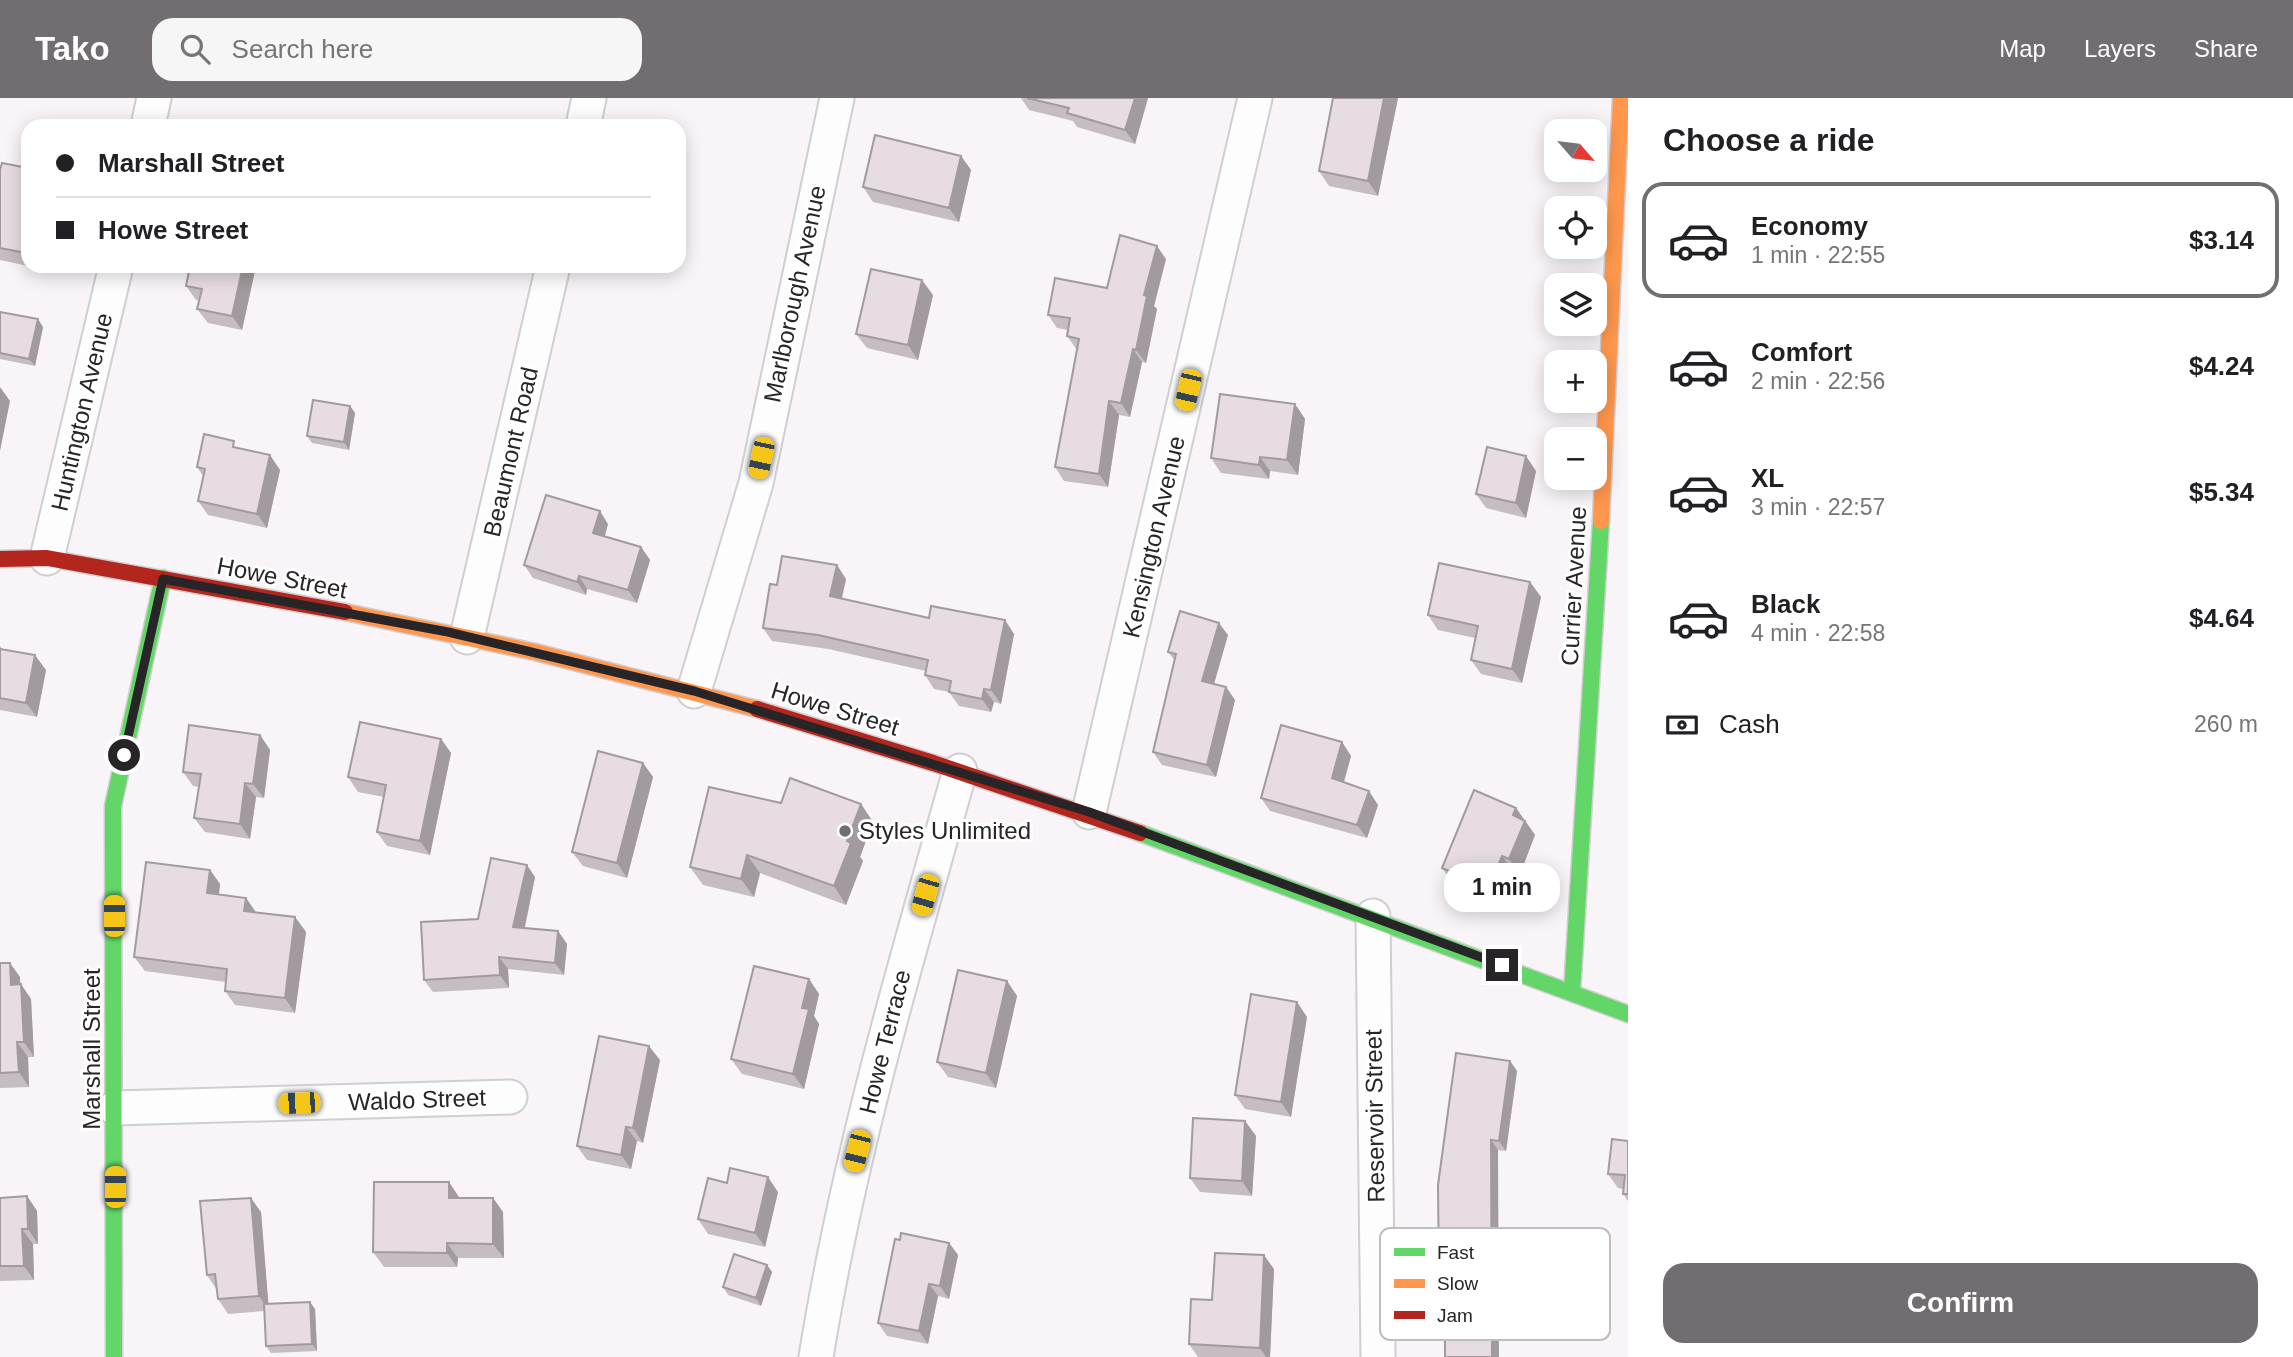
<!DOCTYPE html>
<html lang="en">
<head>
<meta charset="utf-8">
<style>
  body { margin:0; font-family:Arial,sans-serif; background:#f6f6f6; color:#202124; height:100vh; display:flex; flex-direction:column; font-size:26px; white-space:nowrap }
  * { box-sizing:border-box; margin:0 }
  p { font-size:23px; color:#757577 }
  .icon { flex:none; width:38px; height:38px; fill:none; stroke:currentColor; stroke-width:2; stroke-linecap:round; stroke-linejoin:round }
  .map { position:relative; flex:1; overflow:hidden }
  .details { display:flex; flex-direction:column; background:#fff; width:665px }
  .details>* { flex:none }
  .guide { position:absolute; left:21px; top:21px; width:665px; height:154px; border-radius:21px; box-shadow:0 4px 18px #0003; display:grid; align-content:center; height:154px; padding:0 35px; background:#fff }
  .needle { width:46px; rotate:118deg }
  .controls { position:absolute; left:1544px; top:21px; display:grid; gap:14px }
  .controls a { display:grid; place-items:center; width:63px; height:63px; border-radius:14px; background:#fff; box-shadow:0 4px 18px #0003; font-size:35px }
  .end { position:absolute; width:32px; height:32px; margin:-16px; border:9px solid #282528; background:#fff; box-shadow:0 0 0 4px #fff }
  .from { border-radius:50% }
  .bubble { position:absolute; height:49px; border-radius:21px; background:#fff; box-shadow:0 4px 18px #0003; font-size:23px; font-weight:700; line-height:49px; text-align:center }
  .car { position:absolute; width:21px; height:42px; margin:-21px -10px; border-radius:9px; box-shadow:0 0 5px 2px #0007; background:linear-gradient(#f5c518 24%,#345 0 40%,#f5c518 0 76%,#345 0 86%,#f5c518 0) }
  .guide b { display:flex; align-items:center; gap:24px; height:66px; font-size:26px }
  .guide b+b { border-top:2px solid #e0e0e0 }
  .guide i { width:18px; height:18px; background:#202124 }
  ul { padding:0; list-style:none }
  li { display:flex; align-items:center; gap:21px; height:116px; margin:0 14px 10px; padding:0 21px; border:4px solid transparent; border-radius:21px }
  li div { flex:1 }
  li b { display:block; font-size:26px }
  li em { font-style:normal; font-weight:700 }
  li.current { border-color:#716d71 }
  li>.icon { width:63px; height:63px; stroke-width:1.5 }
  h2 { padding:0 35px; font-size:32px; line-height:84px }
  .pay { display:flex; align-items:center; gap:18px; height:77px; padding:0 35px; font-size:26px }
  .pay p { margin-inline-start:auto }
  .action { display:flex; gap:14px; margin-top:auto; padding:14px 35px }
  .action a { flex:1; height:80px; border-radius:21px; background:#716d71; color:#fff; font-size:28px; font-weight:700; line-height:80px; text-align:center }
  header { display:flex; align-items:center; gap:42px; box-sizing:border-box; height:98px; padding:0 35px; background:#716d71; color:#fff }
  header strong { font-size:33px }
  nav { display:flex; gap:38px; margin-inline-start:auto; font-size:24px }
  .search { width:490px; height:63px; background:#f6f6f6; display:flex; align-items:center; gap:18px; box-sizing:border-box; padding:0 24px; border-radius:21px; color:#757577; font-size:26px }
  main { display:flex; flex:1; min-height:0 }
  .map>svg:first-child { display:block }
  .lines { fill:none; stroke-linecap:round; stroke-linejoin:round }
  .street-casing { stroke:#d0ced0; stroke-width:37 }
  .fast-casing { stroke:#d0ced0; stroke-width:19 }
  .slow-casing { stroke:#d0ced0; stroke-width:19 }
  .jam-casing { stroke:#d0ced0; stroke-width:19 }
  .street { stroke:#fefdfe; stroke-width:33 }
  .fast { stroke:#63d668; stroke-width:16 }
  .slow { stroke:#ff974d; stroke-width:16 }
  .jam { stroke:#b3261e; stroke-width:16 }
  .wall { fill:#c6bdc2 }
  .shaded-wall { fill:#a19a9e }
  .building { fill:#e6dce2; stroke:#a19a9e; stroke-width:2 }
  .route { stroke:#282528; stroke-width:9 }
  .poi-dot { fill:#716d71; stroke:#fff; stroke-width:2.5 }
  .labels { text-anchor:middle; stroke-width:6; stroke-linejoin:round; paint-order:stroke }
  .street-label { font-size:24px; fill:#282528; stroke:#fff }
  .poi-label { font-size:24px; fill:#282528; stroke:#fff; text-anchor:start }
  .key { fill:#fff; stroke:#bebebe; stroke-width:2 }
  .key-label { font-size:19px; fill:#282528 }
</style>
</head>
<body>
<header>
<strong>Tako</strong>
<div class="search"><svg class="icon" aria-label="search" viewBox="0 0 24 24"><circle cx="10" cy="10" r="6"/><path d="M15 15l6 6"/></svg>Search here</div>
<nav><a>Map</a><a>Layers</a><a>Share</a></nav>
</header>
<main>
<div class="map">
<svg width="1628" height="1259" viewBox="0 0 1628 1259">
  <rect width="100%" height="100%" fill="#f8f4f8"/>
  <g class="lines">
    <defs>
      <g id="street">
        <path d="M148,28L154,0"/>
        <path d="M583,28L589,0"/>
        <path d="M47,460L116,168"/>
        <path d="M467,539L553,168"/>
        <path d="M694,593L756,385L837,0"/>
        <path d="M1089,714L1255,0"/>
        <path d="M1373,818L1378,1259"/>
        <path d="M115,1010L510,999"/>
        <path d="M816,1259C848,1060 905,866 960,673"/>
      </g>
      <g id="fast">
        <path d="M1140,735L1628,916"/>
        <path d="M1572,894L1601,423"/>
        <path d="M114,1259L113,708L163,480"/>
      </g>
      <g id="slow">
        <path d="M1601,423L1621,0"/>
        <path d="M345,514L535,554L757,611"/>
      </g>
      <g id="jam">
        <path d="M0,461L47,460L345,514"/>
        <path d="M757,611L933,665L1140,735"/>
      </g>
    </defs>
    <use href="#street" class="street-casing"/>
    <use href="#fast" class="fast-casing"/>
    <use href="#slow" class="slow-casing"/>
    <use href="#jam" class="jam-casing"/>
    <use href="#street" class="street"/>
    <use href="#fast" class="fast"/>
    <use href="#slow" class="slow"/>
    <use href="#jam" class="jam"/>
  </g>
  <g class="wall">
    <path d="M1021,0H1148L1135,46L1077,29L1073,23L1029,12Z"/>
    <path d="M1333,0H1398L1378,98L1329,88L1319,73Z"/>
    <path d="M961,58L971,72L959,124L873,104L863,89Z"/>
    <path d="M28,70V168L0,162V72Z"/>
    <path d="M1166,161L1154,208L1157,211L1146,265L1142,264L1130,319L1119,317L1108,389L1064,383L1055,369L1077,252L1067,238L1068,232L1057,230L1048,217Z"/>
    <path d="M190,168H256L242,232L208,225L197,211L199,203L196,202L186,188Z"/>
    <path d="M933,197L918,262L867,250L856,236Z"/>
    <path d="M0,214L43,229L35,268L0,261Z"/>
    <path d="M1295,306L1305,321L1298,377L1270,373L1269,381L1221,375L1211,360Z"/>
    <path d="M350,308L355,315L349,352L312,345L307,338Z"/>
    <path d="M240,350L280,372L267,430L208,417L198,403L203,378L197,369Z"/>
    <path d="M1536,373L1526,420L1486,410L1476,396Z"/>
    <path d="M608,426L605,438L641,449L650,462L637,505L587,491L586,497L533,480L524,467Z"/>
    <path d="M846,481L842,501L929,520L1014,536L1001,606L994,604L991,614L959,608L949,594L934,591L925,577L926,573L828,551L772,543L763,530L777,487Z"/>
    <path d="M1530,484L1541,499L1522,585L1481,576L1471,562L1475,540L1438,532L1428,517Z"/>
    <path d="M1228,537L1214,586L1226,589L1235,602L1216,679L1162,667L1153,654L1175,563L1168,554Z"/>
    <path d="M0,548L2,551L46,572L37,619L0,612Z"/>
    <path d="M260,637L270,652L264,700L256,699L250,741L205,734L194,720L199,689L193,688L183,674Z"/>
    <path d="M441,641L451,655L430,757L387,748L377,734L384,699L358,694L348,679Z"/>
    <path d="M1342,644L1351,658L1344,684L1378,707L1367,740L1270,713L1261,700Z"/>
    <path d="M643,665L653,679L627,780L583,768L572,754Z"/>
    <path d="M781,705L861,706L873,724L860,759L863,763L846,807L760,775L754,799L703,787L690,769Z"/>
    <path d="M1516,710L1535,737L1520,776L1512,772L1499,804L1452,784L1442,770Z"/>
    <path d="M210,772L220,786L219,797L246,800L256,814L295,819L306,834L295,915L235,907L225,893L226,884L145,873L134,859Z"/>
    <path d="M535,779L525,830L558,833L567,846L564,877L508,871L509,890L433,894L424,882L478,821Z"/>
    <path d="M0,865L20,879V886L31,901L34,959H28L29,989L0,990Z"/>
    <path d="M809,881L819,896L814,918L819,926L804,991L742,976L731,961Z"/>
    <path d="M1007,883L1017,898L996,990L948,979L937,964Z"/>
    <path d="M1307,919L1291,1019L1245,1011L1235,997Z"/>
    <path d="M660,962L643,1045L637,1043L631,1071L587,1062L577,1048Z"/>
    <path d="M1510,963L1517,973L1506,1053L1498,1052L1445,1192L1439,1184Z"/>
    <path d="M1245,1023L1256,1038L1252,1098L1200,1094L1190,1080Z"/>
    <path d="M1628,1043V1103L1623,1096L1624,1091L1618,1090L1608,1076Z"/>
    <path d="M727,1085L778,1094L765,1149L708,1136L698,1121Z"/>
    <path d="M27,1098L37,1113L38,1146H33L34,1182L0,1183V1100Z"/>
    <path d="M459,1100H493L503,1114L504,1160H458L457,1169H384L373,1154Z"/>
    <path d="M261,1114L268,1206L315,1211L317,1253L271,1255L266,1248L264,1213L228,1216L218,1201L217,1192L207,1177Z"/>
    <path d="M900,1142L949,1145L958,1157L949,1201L938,1198L928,1246L887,1238L878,1225Z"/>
    <path d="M767,1167L772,1174L761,1208L728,1197L723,1189Z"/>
    <path d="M1274,1171L1270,1259H1198L1189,1246L1212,1202Z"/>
  </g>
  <g class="shaded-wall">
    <path d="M1135,0H1148L1135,46L1125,32Z"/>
    <path d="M1384,0H1398L1378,98L1368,83Z"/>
    <path d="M961,58L971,72L959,124L949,110Z"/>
    <path d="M1157,148L1166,161L1154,208L1157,211L1146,265L1136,252L1144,197Z"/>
    <path d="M243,168H256L242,232L232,218Z"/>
    <path d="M922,182L933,197L918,262L908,247Z"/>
    <path d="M38,221L43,229L35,268L29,261Z"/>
    <path d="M1133,251L1142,264L1130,319L1121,305Z"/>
    <path d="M0,289L10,303L0,353Z"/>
    <path d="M1109,303L1119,317L1108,389L1099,376Z"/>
    <path d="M1295,306L1305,321L1298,377L1287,362Z"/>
    <path d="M350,308L355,315L349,352L344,344Z"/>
    <path d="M270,357L280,372L267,430L257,416Z"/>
    <path d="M1526,358L1536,373L1526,420L1516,405Z"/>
    <path d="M1260,359L1270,373L1269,381L1259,367Z"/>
    <path d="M600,413L608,426L602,447L593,435Z"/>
    <path d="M641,449L650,462L637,505L628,492Z"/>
    <path d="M837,467L846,481L839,511L830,498Z"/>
    <path d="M579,478L587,491L586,497L577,484Z"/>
    <path d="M1530,484L1541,499L1522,585L1512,571Z"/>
    <path d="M1005,522L1014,536L1001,606L991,592Z"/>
    <path d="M1219,525L1228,537L1211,596L1202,583Z"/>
    <path d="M35,557L46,572L37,619L26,605Z"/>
    <path d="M1226,589L1235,602L1216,679L1207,667Z"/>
    <path d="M984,591L994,604L991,614L982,601Z"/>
    <path d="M260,637L270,652L264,700L253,686Z"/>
    <path d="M441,641L451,655L430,757L420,743Z"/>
    <path d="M1342,644L1351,658L1341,694L1332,680Z"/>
    <path d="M643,665L653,679L627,780L617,765Z"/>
    <path d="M245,685L256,699L250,741L240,726Z"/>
    <path d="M1369,693L1378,707L1367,740L1357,727Z"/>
    <path d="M861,706L873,724L860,759L863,763L846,807L834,788L847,743Z"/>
    <path d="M1516,710L1535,737L1520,776L1509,761L1513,717Z"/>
    <path d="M747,757L760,775L754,799L741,781Z"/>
    <path d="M1502,758L1512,772L1499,804L1489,790Z"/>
    <path d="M527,767L535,779L522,841L513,829Z"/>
    <path d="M210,772L220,786L217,810L207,795Z"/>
    <path d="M246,800L256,815L244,813Z"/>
    <path d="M295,819L306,834L295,915L285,900Z"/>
    <path d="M558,833L567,846L564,877L555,865Z"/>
    <path d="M499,859L508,871L509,890L500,877Z"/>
    <path d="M10,865L20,879L21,901L11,887Z"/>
    <path d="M809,881L819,896L814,918L819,926L804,991L793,976L802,910Z"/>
    <path d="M1007,883L1017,898L996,990L986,975Z"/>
    <path d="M21,886L31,901L34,959L24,944Z"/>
    <path d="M1297,904L1307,919L1291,1019L1281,1004Z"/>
    <path d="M17,944L28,959L29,989L19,974Z"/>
    <path d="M649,948L660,962L643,1045L633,1030Z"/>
    <path d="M1510,963L1517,973L1506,1053L1499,1043Z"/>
    <path d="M1245,1023L1256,1038L1252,1098L1242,1083Z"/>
    <path d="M626,1029L637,1043L631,1071L621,1057Z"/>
    <path d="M1491,1042L1498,1052L1499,1259H1492Z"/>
    <path d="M768,1079L778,1094L765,1149L755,1135Z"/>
    <path d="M449,1084L459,1099V1114L449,1100Z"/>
    <path d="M27,1098L37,1113L38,1146L28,1131Z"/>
    <path d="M251,1100L261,1114L269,1213L259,1198Z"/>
    <path d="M493,1100L503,1114L504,1160L493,1146Z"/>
    <path d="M22,1131L33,1146L34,1182L24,1168Z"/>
    <path d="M447,1145L458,1160L457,1169L447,1155Z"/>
    <path d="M949,1145L958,1157L949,1201L940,1188Z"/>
    <path d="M1264,1157L1274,1171L1270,1259H1266L1260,1250Z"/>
    <path d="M767,1167L772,1174L761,1208L756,1200Z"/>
    <path d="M929,1186L938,1198L928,1246L919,1233Z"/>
    <path d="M310,1204L315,1211L317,1253L312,1246Z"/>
  </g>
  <g class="building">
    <path d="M1027,0H1135L1125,32L1067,15L1069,10Z"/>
    <path d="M1333,0H1384L1368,83L1319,73Z"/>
    <path d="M875,37L961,58L949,110L863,89Z"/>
    <path d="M2,65L28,70V146L26,155L0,150V72Z"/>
    <path d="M1120,137L1157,148L1144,197L1147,198L1136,252L1133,251L1121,305L1109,303L1099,376L1055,369L1079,241L1067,238L1070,220L1048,217L1055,180L1107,190Z"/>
    <path d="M190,168H243L232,218L197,211L202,191L186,188Z"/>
    <path d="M871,171L922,182L908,247L856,236Z"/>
    <path d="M0,214L38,221L29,261L0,255Z"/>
    <path d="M1220,296L1295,306L1287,362L1260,359L1259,367L1211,360Z"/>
    <path d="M313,302L350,308L344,344L307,338Z"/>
    <path d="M204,336L234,343L233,349L270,357L257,416L198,403L205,371L197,369Z"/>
    <path d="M1487,349L1526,358L1516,405L1476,396Z"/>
    <path d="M546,397L600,413L593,435L641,449L628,492L579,478L577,484L524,467Z"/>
    <path d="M782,458L837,467L830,498L929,520L931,508L1005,522L991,592L984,591L982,601L949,594L951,583L925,577L928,562L818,537L763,530L770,486L777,487Z"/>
    <path d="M1439,465L1530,484L1512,571L1471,562L1478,528L1428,517Z"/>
    <path d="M1180,513L1219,525L1202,583L1226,589L1207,667L1153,654L1176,556L1168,554Z"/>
    <path d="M0,551L35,557L26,605L0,600Z"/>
    <path d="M360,624L441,641L420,743L377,734L386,687L348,679Z"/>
    <path d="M189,627L260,637L253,686L245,685L240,726L194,720L201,676L183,674Z"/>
    <path d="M1281,627L1342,644L1332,680L1369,693L1357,727L1261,700Z"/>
    <path d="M598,653L643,665L617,765L572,754Z"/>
    <path d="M790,680L861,706L847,743L851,745L834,788L747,757L741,781L690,769L709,689L781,705Z"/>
    <path d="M1474,692L1516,710L1513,717L1525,723L1509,761L1502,758L1489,790L1442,770Z"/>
    <path d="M491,760L527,767L513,829L558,833L555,865L499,859L500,877L424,882L421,824L478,821Z"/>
    <path d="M146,764L210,772L207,795L246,800L244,813L295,819L285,900L225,893L227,871L134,859Z"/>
    <path d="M0,865H10L11,887L21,886L24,944H17L19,974L0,975Z"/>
    <path d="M754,868L809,881L802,910L809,911L793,976L731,961Z"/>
    <path d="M958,872L1007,883L986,975L937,964Z"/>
    <path d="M1251,896L1297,904L1281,1004L1235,997Z"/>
    <path d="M599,938L649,948L633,1030L626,1029L621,1057L577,1048Z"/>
    <path d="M1456,955L1510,963L1499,1043L1491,1042L1492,1259H1445V1184H1439L1438,1087Z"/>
    <path d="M1193,1020L1245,1023L1242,1083L1190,1080Z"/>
    <path d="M1612,1041L1628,1043V1096H1623L1625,1077L1608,1076Z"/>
    <path d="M730,1070L768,1079L755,1135L698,1121L708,1080L727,1085Z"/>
    <path d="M374,1084H449V1100H493V1146L447,1145V1155L373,1154Z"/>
    <path d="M27,1098L28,1131H22L24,1168H0V1100Z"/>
    <path d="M251,1100L259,1198L218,1201L215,1176L207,1177L200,1103Z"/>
    <path d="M901,1135L949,1145L940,1188L929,1186L919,1233L878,1225L895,1141L900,1142Z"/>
    <path d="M1215,1155L1264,1157L1260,1250L1189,1246L1191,1201L1212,1202Z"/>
    <path d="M734,1156L767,1167L756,1200L723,1189Z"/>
    <path d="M310,1204L312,1246L266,1248L264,1206Z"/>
  </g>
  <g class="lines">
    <path class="route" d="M124,657L163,481L448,534L694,593L1089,714L1502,867"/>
  </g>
  <circle class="poi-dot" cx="845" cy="733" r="7"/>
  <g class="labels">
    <g class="street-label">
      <text transform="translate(795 196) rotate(-78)" y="8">Marlborough Avenue</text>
      <text transform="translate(82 314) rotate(-77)" y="8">Huntington Avenue</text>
      <text transform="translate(511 354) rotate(-77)" y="8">Beaumont Road</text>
      <text transform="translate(1154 439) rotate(-77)" y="8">Kensington Avenue</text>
      <text transform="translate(282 480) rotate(11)" y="8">Howe Street</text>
      <text transform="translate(1574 488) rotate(-87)" y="8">Currier Avenue</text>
      <text transform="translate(835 611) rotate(17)" y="8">Howe Street</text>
      <text transform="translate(885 944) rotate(-76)" y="8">Howe Terrace</text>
      <text transform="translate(92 951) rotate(-90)" y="8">Marshall Street</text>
      <text transform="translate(417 1002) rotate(-2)" y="8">Waldo Street</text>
      <text transform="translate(1375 1018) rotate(-91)" y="8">Reservoir Street</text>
    </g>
    <g class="poi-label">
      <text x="859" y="741">Styles Unlimited</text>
    </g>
  </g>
  <rect x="1380" y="1130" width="230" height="112" rx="10" class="key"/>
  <rect x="1394" y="1150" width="31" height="8" fill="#63d668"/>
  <rect x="1394" y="1181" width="31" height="9" fill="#ff974d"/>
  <rect x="1394" y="1213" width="31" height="8" fill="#b3261e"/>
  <g class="key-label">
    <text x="1437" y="1161">Fast</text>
    <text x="1437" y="1192">Slow</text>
    <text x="1437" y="1224">Jam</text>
  </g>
</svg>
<div class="controls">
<a><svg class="needle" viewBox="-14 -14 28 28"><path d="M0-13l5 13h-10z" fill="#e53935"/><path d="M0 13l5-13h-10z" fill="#757577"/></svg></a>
<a><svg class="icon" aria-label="locate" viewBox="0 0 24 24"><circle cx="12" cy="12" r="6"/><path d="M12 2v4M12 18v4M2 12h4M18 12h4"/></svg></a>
<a><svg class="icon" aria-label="layers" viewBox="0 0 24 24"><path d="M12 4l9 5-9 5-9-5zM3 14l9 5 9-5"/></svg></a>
<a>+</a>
<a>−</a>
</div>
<i class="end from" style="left:124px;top:657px"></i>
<i class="end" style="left:1502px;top:867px"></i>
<div class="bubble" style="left:1444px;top:765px;width:116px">1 min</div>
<i class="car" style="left:1188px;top:292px;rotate:193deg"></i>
<i class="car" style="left:761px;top:360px;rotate:192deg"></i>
<i class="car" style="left:925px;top:797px;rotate:196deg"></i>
<i class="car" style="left:114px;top:818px;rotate:0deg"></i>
<i class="car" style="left:299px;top:1005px;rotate:268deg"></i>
<i class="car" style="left:857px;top:1053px;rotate:194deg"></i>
<i class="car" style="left:115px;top:1089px;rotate:0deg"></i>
<div class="guide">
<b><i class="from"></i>Marshall Street</b>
<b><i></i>Howe Street</b>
</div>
</div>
<section class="details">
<h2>Choose a ride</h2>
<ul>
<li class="current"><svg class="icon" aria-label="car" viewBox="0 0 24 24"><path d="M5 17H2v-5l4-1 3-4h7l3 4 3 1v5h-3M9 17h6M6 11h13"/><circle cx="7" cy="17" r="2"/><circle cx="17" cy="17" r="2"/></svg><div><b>Economy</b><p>1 min · 22:55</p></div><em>$3.14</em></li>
<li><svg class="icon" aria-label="car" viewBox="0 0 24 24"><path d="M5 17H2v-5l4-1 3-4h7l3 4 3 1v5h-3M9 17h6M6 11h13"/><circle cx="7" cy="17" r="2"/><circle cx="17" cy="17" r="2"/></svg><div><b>Comfort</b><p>2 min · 22:56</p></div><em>$4.24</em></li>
<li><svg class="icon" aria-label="car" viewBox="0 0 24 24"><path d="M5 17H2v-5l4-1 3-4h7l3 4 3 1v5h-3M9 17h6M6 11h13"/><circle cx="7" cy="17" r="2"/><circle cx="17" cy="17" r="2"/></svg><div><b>XL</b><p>3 min · 22:57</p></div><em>$5.34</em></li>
<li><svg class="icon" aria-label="car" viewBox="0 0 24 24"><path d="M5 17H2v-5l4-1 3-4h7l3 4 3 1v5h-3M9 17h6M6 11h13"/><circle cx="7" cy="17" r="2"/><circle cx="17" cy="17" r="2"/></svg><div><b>Black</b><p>4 min · 22:58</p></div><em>$4.64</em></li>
</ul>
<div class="pay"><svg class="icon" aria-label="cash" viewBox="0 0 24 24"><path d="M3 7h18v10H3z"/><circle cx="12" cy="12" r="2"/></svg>Cash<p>260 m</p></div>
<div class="action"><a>Confirm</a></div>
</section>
</main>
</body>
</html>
